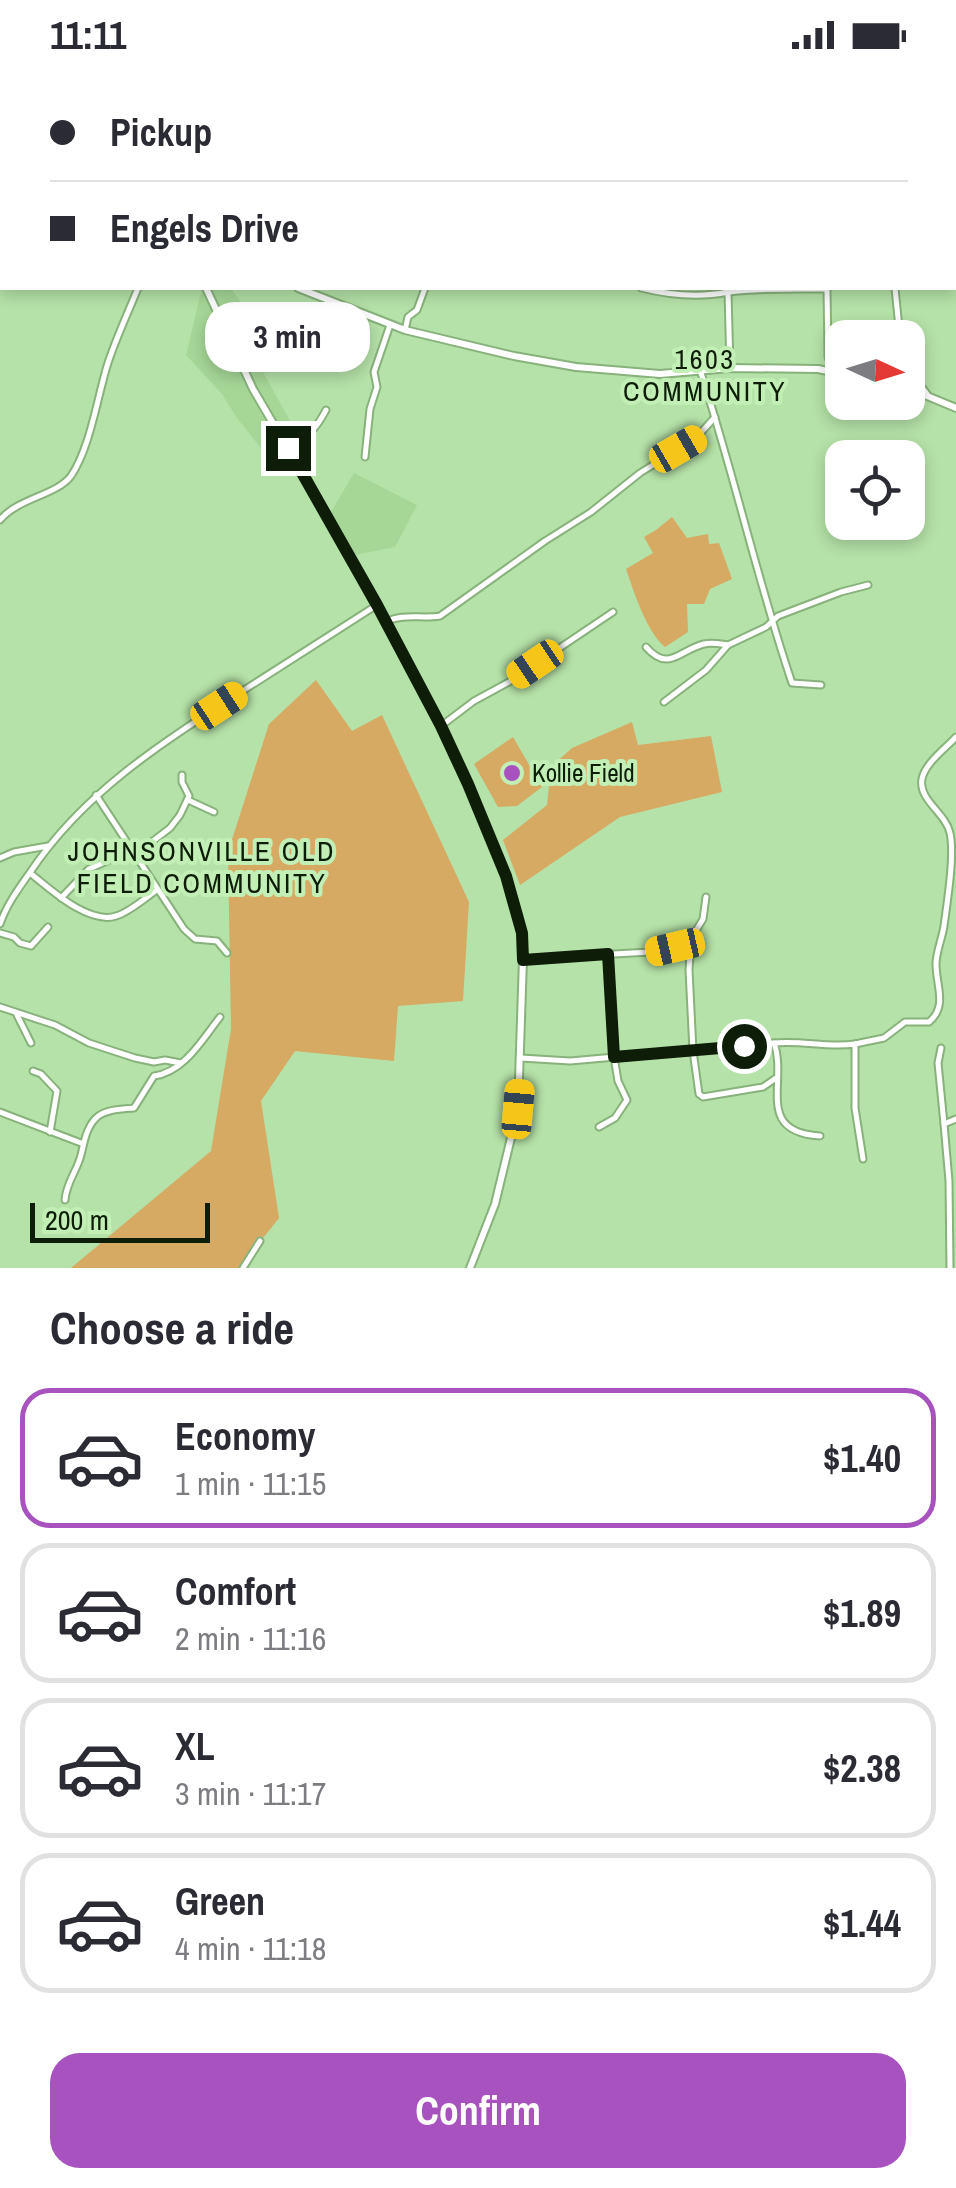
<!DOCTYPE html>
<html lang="en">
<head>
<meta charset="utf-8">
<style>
  body { margin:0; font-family:"Archivo Narrow",sans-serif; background:#f7f7f7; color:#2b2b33; height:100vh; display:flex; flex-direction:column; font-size:38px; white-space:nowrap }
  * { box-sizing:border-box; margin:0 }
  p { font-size:32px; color:#7c7c81 }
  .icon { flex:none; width:55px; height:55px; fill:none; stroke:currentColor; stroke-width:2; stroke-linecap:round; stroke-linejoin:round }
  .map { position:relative; height:1198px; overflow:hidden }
  .details { display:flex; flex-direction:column; background:#fff; flex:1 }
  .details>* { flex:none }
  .guide { position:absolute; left:0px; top:0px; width:958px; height:220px; box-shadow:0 5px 15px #0003; display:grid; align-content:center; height:220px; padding:0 50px; background:#fff }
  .needle { width:65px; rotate:94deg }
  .buttons { position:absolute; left:825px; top:250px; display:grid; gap:20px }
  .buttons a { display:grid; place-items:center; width:100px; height:100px; border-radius:20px; background:#fff; box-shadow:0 5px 15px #0003; font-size:50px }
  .scale { position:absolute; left:30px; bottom:25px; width:180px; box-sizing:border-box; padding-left:10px; border:5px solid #0d1d08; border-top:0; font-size:28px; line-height:35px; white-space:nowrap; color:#0d1d08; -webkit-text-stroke:8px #c2efb5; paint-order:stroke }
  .end { position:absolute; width:45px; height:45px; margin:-22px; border:12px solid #0d1d08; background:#fff; box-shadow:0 0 0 5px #fff }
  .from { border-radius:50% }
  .bubble { position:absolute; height:70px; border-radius:30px; background:#fff; box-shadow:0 5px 15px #0003; font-size:32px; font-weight:700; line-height:70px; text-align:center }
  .car { position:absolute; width:30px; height:60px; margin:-30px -15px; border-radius:12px; box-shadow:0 0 8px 2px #0007; background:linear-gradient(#f5c518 24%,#345 0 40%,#f5c518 0 76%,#345 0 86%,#f5c518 0) }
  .guide b { display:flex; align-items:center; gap:35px; height:95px; font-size:38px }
  .guide b+b { border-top:2px solid #e1e1e2 }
  .guide i { width:25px; height:25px; background:#2b2b33 }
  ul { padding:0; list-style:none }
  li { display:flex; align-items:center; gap:30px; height:140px; margin:0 20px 15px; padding:0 30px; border:5px solid #e1e1e2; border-radius:30px }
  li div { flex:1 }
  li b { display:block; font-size:38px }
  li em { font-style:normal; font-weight:700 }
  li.on { border-color:#a852bf }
  li>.icon { width:90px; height:90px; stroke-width:1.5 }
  h2 { padding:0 50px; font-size:45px; line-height:120px }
  .action { display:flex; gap:20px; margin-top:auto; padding:20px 50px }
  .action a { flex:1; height:115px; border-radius:30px; background:#a852bf; color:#fff; font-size:40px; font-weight:700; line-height:115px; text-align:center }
  .status { display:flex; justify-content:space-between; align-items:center; height:70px; padding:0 50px; background:#fff; direction:ltr }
  .status svg { height:28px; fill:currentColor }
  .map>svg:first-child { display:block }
  .built { fill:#a6d797 }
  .green { fill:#d6aa62 }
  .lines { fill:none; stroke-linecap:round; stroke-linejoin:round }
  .minor-casing { stroke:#87b27b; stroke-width:9 }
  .tertiary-casing { stroke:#87b27b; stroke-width:10 }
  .secondary-casing { stroke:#87b27b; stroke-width:10 }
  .minor { stroke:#fff; stroke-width:5 }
  .tertiary { stroke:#fff; stroke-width:6 }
  .secondary { stroke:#fff; stroke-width:6 }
  .route { stroke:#0d1d08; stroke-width:12 }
  .poi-dot { fill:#a852bf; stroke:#c2efb5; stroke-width:4 }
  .labels { text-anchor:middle; stroke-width:8; stroke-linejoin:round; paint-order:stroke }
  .poi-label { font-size:25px; fill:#0d1d08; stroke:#c2efb5; text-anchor:start }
  .neighbourhood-label { font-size:28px; letter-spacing:2.5px; fill:#0d1d08; stroke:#c2efb5 }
</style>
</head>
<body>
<div class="status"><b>11:11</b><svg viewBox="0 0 49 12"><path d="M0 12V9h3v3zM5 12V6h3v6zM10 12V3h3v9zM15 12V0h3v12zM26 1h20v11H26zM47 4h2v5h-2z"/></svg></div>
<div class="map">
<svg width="956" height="1198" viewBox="0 0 956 1198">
  <rect width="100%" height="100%" fill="#b5e2a8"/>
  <g class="built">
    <path d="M202,218H231L249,245L242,264L294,358L264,382L237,348L222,324L186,285Z"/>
    <path d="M354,403L417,435L395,477L355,485L331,442Z"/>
  </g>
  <g class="green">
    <path d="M672,447L687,468L708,464L709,474L719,473L732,509L710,519L704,534H687L688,562L665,577C646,561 634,522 626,499L653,483L644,467L656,460Z"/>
    <path d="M316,610L352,661L382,645L469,832L463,931L398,936L394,991L295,981L261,1031L279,1148L239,1198H71L211,1081L231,959L228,782L269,654Z"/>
    <path d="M632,652L638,675L711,666L722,722L620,747L520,815L503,770L547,735L551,697L572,678Z"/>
    <path d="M513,667L542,717L517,736L498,737L474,694Z"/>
  </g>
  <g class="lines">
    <defs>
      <g id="minor">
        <path d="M308,0L324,2"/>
        <path d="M521,0L523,2"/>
        <path d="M619,0L621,2"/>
        <path d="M756,0L760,2"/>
        <path d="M108,2L112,0"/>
        <path d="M188,2L189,0"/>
        <path d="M244,2L245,0"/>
        <path d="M288,2V0"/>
        <path d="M562,2L565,0"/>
        <path d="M0,20L2,19"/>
        <path d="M955,31H956"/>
        <path d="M641,218C669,225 699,228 728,222L730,298"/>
        <path d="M728,218V222C761,218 794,219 827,219L828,287L833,301"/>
        <path d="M895,218L900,268"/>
        <path d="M405,260L408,247L417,240L425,218"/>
        <path d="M908,299L927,324"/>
        <path d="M700,300C734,403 757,510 792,613L821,615"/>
        <path d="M287,378C308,366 315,361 326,340"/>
        <path d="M365,387L370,339L377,317L374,302L390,255"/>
        <path d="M0,450C18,428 57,425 71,406C90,378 97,329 107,296C115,270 128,243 138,218"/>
        <path d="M386,552C402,543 422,549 440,546L545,471L591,442L640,403L696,368L715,347"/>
        <path d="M646,577C669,603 679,580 704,574C712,572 720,574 728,575"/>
        <path d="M664,632L706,600L728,575L766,557L778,546L841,522L868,515"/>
        <path d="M441,656L474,631L509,612L613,542"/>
        <path d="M96,725L184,859L195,869L217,871L227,883"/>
        <path d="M188,730L214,742"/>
        <path d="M0,788L14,782L48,776"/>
        <path d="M30,803C49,818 88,855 116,846C130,842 145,828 157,820"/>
        <path d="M706,827L703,849L691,869L689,900L693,981L699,1024L703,1027L763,1017L776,1008"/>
        <path d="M61,828L89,799L153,771L170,758L180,745L189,726L182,712V705"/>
        <path d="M0,854C7,834 19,818 31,801C84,722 162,673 241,622C286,593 331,564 377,535"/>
        <path d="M0,863L14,867L20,873L31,876L48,857"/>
        <path d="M523,889L650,882L675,877L691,869"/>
        <path d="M0,937L55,955L89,973L135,988L154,992L165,990L181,993"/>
        <path d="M16,943L31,973"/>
        <path d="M855,974L884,968L905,952H929C948,936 936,916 936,894C936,882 942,869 944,856C947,833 955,785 950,763C946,743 918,730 922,709C925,693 946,678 956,667"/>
        <path d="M941,978L938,993L944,1054L956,1049"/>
        <path d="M521,988L570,991L774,973"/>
        <path d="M33,1001L41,1004L57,1021L50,1062"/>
        <path d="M0,1042L81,1073"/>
        <path d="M944,1054L949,1111L950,1198"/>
        <path d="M599,1057L615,1048L627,1030L618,1011L614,987L608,884"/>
        <path d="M820,1066C754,1062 788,1012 774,973C801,970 828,978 855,974V1038L863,1089"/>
        <path d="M65,1130C66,1113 77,1101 81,1085C84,1073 86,1058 96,1048C105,1039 123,1039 134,1038L154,1006C184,1002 202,970 220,947"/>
        <path d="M243,1198L260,1171"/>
      </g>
      <path id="tertiary" d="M206,218L253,319L329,449L441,656L468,714L506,806L518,845L522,863L523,889L518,1039L495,1134L470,1198"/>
      <g id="secondary">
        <path d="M22,0L23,2"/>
        <path d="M298,218L405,260L514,286L576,297L660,304L730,298L818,299L842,304"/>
        <path d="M908,318L956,338"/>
      </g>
    </defs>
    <use href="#minor" class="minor-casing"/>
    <use href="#tertiary" class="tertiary-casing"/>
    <use href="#secondary" class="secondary-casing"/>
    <use href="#minor" class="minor"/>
    <use href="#tertiary" class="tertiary"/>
    <use href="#secondary" class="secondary"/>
  </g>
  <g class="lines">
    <path class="route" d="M288,378L377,535L441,656L468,714L506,806L522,863L523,890L608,884L614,987L744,976"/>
  </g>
  <circle class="poi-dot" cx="512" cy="703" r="10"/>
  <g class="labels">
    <g class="poi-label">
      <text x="532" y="712">Kollie Field</text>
    </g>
    <g class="neighbourhood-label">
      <text x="705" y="299">1603<tspan x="705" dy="32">COMMUNITY</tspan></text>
      <text x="202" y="791">JOHNSONVILLE OLD<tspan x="202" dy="32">FIELD COMMUNITY</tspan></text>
    </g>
  </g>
</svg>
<div class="buttons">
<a><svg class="needle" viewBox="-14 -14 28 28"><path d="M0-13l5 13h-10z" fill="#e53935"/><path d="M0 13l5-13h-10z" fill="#7c7c81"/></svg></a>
<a><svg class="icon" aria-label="locate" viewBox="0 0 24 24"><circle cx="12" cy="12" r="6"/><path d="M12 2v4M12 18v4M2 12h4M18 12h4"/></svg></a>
</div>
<div class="scale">200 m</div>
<i class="end from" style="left:744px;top:976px"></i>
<i class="end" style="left:288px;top:378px"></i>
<div class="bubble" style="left:205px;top:232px;width:165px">3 min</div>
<i class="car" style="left:678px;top:379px;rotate:60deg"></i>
<i class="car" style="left:535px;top:594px;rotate:236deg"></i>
<i class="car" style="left:219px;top:636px;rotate:57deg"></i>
<i class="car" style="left:675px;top:877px;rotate:257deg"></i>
<i class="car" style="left:518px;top:1039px;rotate:5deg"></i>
<div class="guide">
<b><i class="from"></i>Pickup</b>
<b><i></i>Engels Drive</b>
</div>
</div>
<section class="details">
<h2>Choose a ride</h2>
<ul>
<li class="on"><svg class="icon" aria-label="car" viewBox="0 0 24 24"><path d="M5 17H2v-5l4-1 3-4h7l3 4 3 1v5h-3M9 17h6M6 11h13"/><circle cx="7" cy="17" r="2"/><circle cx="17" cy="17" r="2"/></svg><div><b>Economy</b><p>1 min · 11:15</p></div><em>$1.40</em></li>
<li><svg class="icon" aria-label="car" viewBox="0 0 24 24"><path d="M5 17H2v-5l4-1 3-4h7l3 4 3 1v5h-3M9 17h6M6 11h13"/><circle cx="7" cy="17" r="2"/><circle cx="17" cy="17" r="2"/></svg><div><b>Comfort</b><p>2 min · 11:16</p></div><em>$1.89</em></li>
<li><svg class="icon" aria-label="car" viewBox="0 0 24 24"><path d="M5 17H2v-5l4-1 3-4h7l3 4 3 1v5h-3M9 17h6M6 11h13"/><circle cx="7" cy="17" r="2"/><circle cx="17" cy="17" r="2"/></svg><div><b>XL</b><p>3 min · 11:17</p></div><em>$2.38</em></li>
<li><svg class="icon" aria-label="car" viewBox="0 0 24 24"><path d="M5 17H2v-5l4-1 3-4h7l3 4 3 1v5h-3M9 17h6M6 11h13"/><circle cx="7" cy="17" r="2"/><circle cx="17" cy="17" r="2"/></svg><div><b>Green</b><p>4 min · 11:18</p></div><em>$1.44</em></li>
</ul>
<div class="action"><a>Confirm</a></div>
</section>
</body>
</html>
